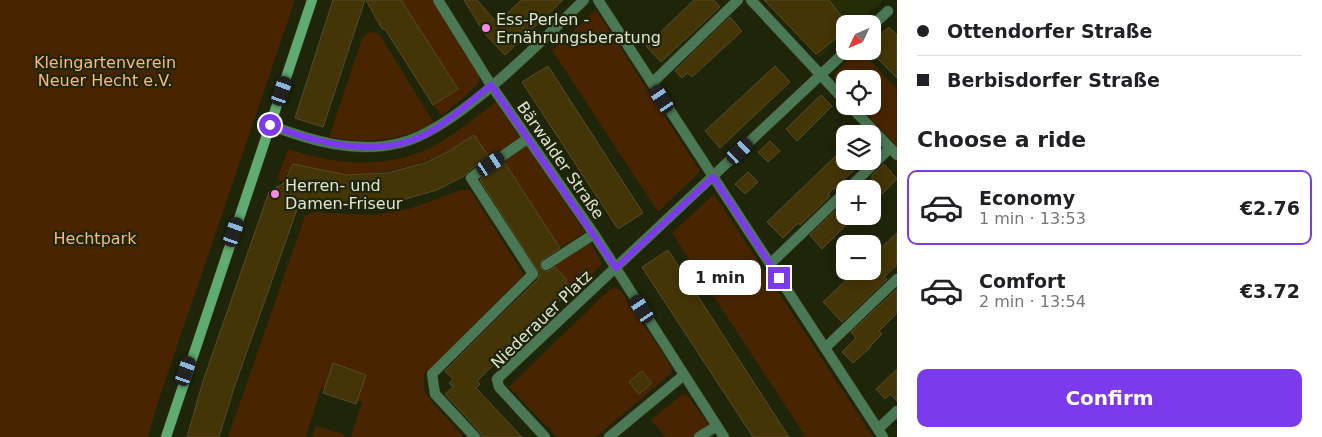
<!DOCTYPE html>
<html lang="en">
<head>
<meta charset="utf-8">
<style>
  body { margin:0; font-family:"DejaVu Sans",sans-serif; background:#f6f6f6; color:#202124; height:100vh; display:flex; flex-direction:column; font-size:19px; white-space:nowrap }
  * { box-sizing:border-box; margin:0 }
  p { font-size:16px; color:#757577 }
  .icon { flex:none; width:28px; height:28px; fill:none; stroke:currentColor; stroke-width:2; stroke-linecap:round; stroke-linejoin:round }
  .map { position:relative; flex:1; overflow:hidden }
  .sheet { display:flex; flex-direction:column; background:#fff; width:425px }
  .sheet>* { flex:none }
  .banner { display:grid; align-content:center; height:110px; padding:0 20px; background:#fff }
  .needle { width:32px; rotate:226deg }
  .buttons { position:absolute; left:836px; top:15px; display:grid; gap:10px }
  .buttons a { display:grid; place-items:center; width:45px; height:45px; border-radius:10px; background:#fff; box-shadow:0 2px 12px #0003; font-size:25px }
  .end { position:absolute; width:22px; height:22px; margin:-11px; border:6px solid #7c3aed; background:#fff; box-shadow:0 0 0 2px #fff }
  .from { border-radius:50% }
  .bubble { position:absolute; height:35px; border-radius:10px; background:#fff; box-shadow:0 2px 12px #0003; font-size:16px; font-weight:700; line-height:35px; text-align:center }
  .car { position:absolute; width:15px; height:30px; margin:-15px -8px; border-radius:6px; box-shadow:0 0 4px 1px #0007; background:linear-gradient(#222 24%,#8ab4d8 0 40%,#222 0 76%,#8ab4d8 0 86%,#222 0) }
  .banner b { display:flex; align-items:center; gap:18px; height:48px; font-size:19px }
  .banner b+b { border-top:1px solid #e0e0e0 }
  .banner i { width:12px; height:12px; background:#202124 }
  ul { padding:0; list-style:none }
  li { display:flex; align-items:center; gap:15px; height:75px; margin:0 10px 8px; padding:0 10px; border:2px solid transparent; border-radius:10px }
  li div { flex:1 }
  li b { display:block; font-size:19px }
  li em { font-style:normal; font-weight:700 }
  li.current { border-color:#7c3aed }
  li>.icon { width:45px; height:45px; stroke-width:1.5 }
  h2 { padding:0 20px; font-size:22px; line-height:60px }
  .primary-button { display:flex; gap:10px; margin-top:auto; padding:10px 20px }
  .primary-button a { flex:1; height:58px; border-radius:10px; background:#7c3aed; color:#fff; font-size:20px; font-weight:700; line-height:58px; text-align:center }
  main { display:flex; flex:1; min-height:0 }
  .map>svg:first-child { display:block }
  .built { fill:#242c08 }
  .green { fill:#482500 }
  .building { fill:#433506; stroke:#564c2f }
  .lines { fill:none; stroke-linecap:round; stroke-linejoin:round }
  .lane-casing { stroke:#3a4025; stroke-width:11 }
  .street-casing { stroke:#3a4025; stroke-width:11 }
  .secondary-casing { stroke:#3a4025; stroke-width:11 }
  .lane { stroke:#4c7955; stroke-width:10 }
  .street { stroke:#4c7955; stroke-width:10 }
  .secondary { stroke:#60ab72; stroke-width:10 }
  .route { stroke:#7c3aed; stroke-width:6 }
  .poi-dot { fill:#f987e8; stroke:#1f2509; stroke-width:2 }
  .labels { text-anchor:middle; stroke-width:4.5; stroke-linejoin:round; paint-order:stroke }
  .poi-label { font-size:16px; fill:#dfe4d3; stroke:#1f2509; text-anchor:start }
  .park-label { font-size:16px; fill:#fcb87d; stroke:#1f2509 }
  .street-label { font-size:16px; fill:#dfe4d3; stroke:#1f2509 }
</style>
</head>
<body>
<main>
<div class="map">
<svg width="897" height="437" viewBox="0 0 897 437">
  <rect width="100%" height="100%" fill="#1f2509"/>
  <path class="built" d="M764,0H883L857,24H845V35L819,58Z"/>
  <g class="green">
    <path d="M0,0H295L158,402L148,437H0Z"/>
    <path d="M401,0H432L479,75V81L476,86L442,116L433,105L458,89Z"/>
    <path d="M596,10L700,171L658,212L552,50Z"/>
    <path d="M373,32L379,34L434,123C400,141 367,144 329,137L362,39L368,33Z"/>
    <path d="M857,51H861L897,89V146L859,106H872V79H845V92L835,81L834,74Z"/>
    <path d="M496,102L521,139L490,159L474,135C429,167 383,176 329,175C316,175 300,176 287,173L284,182L277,180L288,149C331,164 379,169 423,151C450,139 473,119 496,102Z"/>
    <path d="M526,145L585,232L560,248L503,160Z"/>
    <path d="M461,190H470L524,275L424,374V390L431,401L464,437H351L362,402L321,388L306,437H228L305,216L313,212L375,215L409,209Z"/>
    <path d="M714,194L873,437H806L672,233Z"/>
    <path d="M590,242L602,264L574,292L565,282L567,280L552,267Z"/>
    <path d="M615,288L621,291L671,366L672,372L596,437H557L509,387L609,290Z"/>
    <path d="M683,394L687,395L709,425L691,437H666L651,420Z"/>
    <path d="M316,426L344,434L343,437H312Z"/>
  </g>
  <g class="building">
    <path d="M333,0H365L323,127L295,118Z"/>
    <path d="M366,0H401L458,89L433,105L385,29H382Z"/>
    <path d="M464,0H477L497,23L521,0H563L505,55L485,34Z"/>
    <path d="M694,0H714L720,7L661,62L646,46Z"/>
    <path d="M764,0H829L845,21V31L816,54Z"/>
    <path d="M730,17L742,31L692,77L687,73L682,78L675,71Z"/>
    <path d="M889,27L897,35V78L872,53V42Z"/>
    <path d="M548,66L643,213L618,229L522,82Z"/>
    <path d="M775,66L790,82L720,148L705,131Z"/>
    <path d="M821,95L832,106L797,141L786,129Z"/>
    <path d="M474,135L489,157L485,162V166L476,165L464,176L437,190L391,203L364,205L334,204L301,198L234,388L219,437H187L203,381L269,192L284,183L293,164L347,175L387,173L425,163L449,151Z"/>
    <path d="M770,141L780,151L768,162L758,152Z"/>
    <path d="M845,147V161H864L828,194L830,196L800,225L798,223L783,238L767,222Z"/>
    <path d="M505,163L560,248L542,260L540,268L547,272L555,267L567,280L565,282L572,289L477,381L480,384L476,388L522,437H482L480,432L445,394L453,387L449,383L453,379L445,371L538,279L540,274L480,180L486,174V169L492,171Z"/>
    <path d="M884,164L897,179L872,204V175Z"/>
    <path d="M748,172L758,182L745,194L735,184Z"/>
    <path d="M840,206L845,212V216L852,219L822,249L810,235Z"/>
    <path d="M897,233V265L884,277L887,279L842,322L823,302L856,271H872V256Z"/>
    <path d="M668,250L789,437H753L642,267Z"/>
    <path d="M897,289V313L879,331L882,334L870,346L871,347L853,363L842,352L856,338L851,332Z"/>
    <path d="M333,363L366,375L356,404L323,393Z"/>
    <path d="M897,369V401L890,394L885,399L876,389Z"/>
    <path d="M642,371L652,383L639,394L629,382Z"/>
  </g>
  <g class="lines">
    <defs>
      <g id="lane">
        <path d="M491,164L527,139"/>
        <path d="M546,265L594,234"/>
        <path d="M475,437L435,394L432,374L533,274L471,178L480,171"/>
        <path d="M699,437L717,426"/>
      </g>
      <g id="street">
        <path d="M438,0L491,85L594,234L724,437"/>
        <path d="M598,0L883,437"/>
        <path d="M751,0L845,101"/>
        <path d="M872,26L888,11"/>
        <path d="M652,83L738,0"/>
        <path d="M850,106L897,155"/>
        <path d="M270,125C311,141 356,154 400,143C456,130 541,41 584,0"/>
        <path d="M848,189L890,148"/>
        <path d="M770,264L845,192"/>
        <path d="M825,348L897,279"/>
        <path d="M878,429L897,411"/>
        <path d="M545,437L499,387L497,379L846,51"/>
        <path d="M609,437L684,375"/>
      </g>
      <path id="secondary" d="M166,437L312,0"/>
    </defs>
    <use href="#lane" class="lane-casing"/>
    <use href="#street" class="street-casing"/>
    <use href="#secondary" class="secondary-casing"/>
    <use href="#lane" class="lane"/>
    <use href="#street" class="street"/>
    <use href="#secondary" class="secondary"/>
  </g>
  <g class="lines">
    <path class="route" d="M270,125C319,144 381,160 430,132C452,119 471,101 491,85L616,268L713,177L779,278"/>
  </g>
  <g class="poi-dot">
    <circle cx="486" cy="28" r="5"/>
    <circle cx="275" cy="194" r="5"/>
  </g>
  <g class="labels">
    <g class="poi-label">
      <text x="496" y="25">Ess-Perlen -<tspan x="496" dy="18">Ernährungsberatung</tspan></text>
      <text x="285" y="191">Herren- und<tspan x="285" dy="18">Damen-Friseur</tspan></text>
    </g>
    <g class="park-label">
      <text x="105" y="68">Kleingartenverein<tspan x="105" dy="18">Neuer Hecht e.V.</tspan></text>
      <text x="95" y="244">Hechtpark</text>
    </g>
    <g class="street-label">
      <text transform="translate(561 160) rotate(55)" y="6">Bärwalder Straße</text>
      <text transform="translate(541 319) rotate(-44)" y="6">Niederauer Platz</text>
    </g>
  </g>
</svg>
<div class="buttons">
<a><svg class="needle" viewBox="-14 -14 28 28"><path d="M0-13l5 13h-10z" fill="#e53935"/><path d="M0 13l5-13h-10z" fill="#757577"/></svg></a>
<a><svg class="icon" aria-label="locate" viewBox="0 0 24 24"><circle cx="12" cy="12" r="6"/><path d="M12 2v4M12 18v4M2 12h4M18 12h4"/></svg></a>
<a><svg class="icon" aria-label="layers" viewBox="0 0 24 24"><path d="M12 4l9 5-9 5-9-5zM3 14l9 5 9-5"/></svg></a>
<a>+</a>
<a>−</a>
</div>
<i class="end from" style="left:270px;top:125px"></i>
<i class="end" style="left:779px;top:278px"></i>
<div class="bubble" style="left:679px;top:260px;width:82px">1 min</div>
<i class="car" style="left:282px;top:91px;rotate:19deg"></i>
<i class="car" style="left:662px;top:99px;rotate:327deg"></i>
<i class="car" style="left:740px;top:151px;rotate:47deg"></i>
<i class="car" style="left:491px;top:164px;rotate:56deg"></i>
<i class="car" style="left:234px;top:232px;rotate:19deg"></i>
<i class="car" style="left:642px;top:309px;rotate:327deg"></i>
<i class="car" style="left:186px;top:371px;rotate:19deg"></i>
</div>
<section class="sheet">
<div class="banner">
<b><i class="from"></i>Ottendorfer Straße</b>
<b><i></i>Berbisdorfer Straße</b>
</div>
<h2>Choose a ride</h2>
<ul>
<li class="current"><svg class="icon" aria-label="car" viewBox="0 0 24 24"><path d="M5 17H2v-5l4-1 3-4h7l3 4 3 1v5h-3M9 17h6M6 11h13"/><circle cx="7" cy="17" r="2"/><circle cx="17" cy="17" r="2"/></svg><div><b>Economy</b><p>1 min · 13:53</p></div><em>€2.76</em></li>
<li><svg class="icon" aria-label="car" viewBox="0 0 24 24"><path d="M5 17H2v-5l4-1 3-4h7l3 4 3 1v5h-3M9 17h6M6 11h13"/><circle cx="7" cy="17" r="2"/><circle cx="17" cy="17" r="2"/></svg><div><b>Comfort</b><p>2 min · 13:54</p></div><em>€3.72</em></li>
</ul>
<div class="primary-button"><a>Confirm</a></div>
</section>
</main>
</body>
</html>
